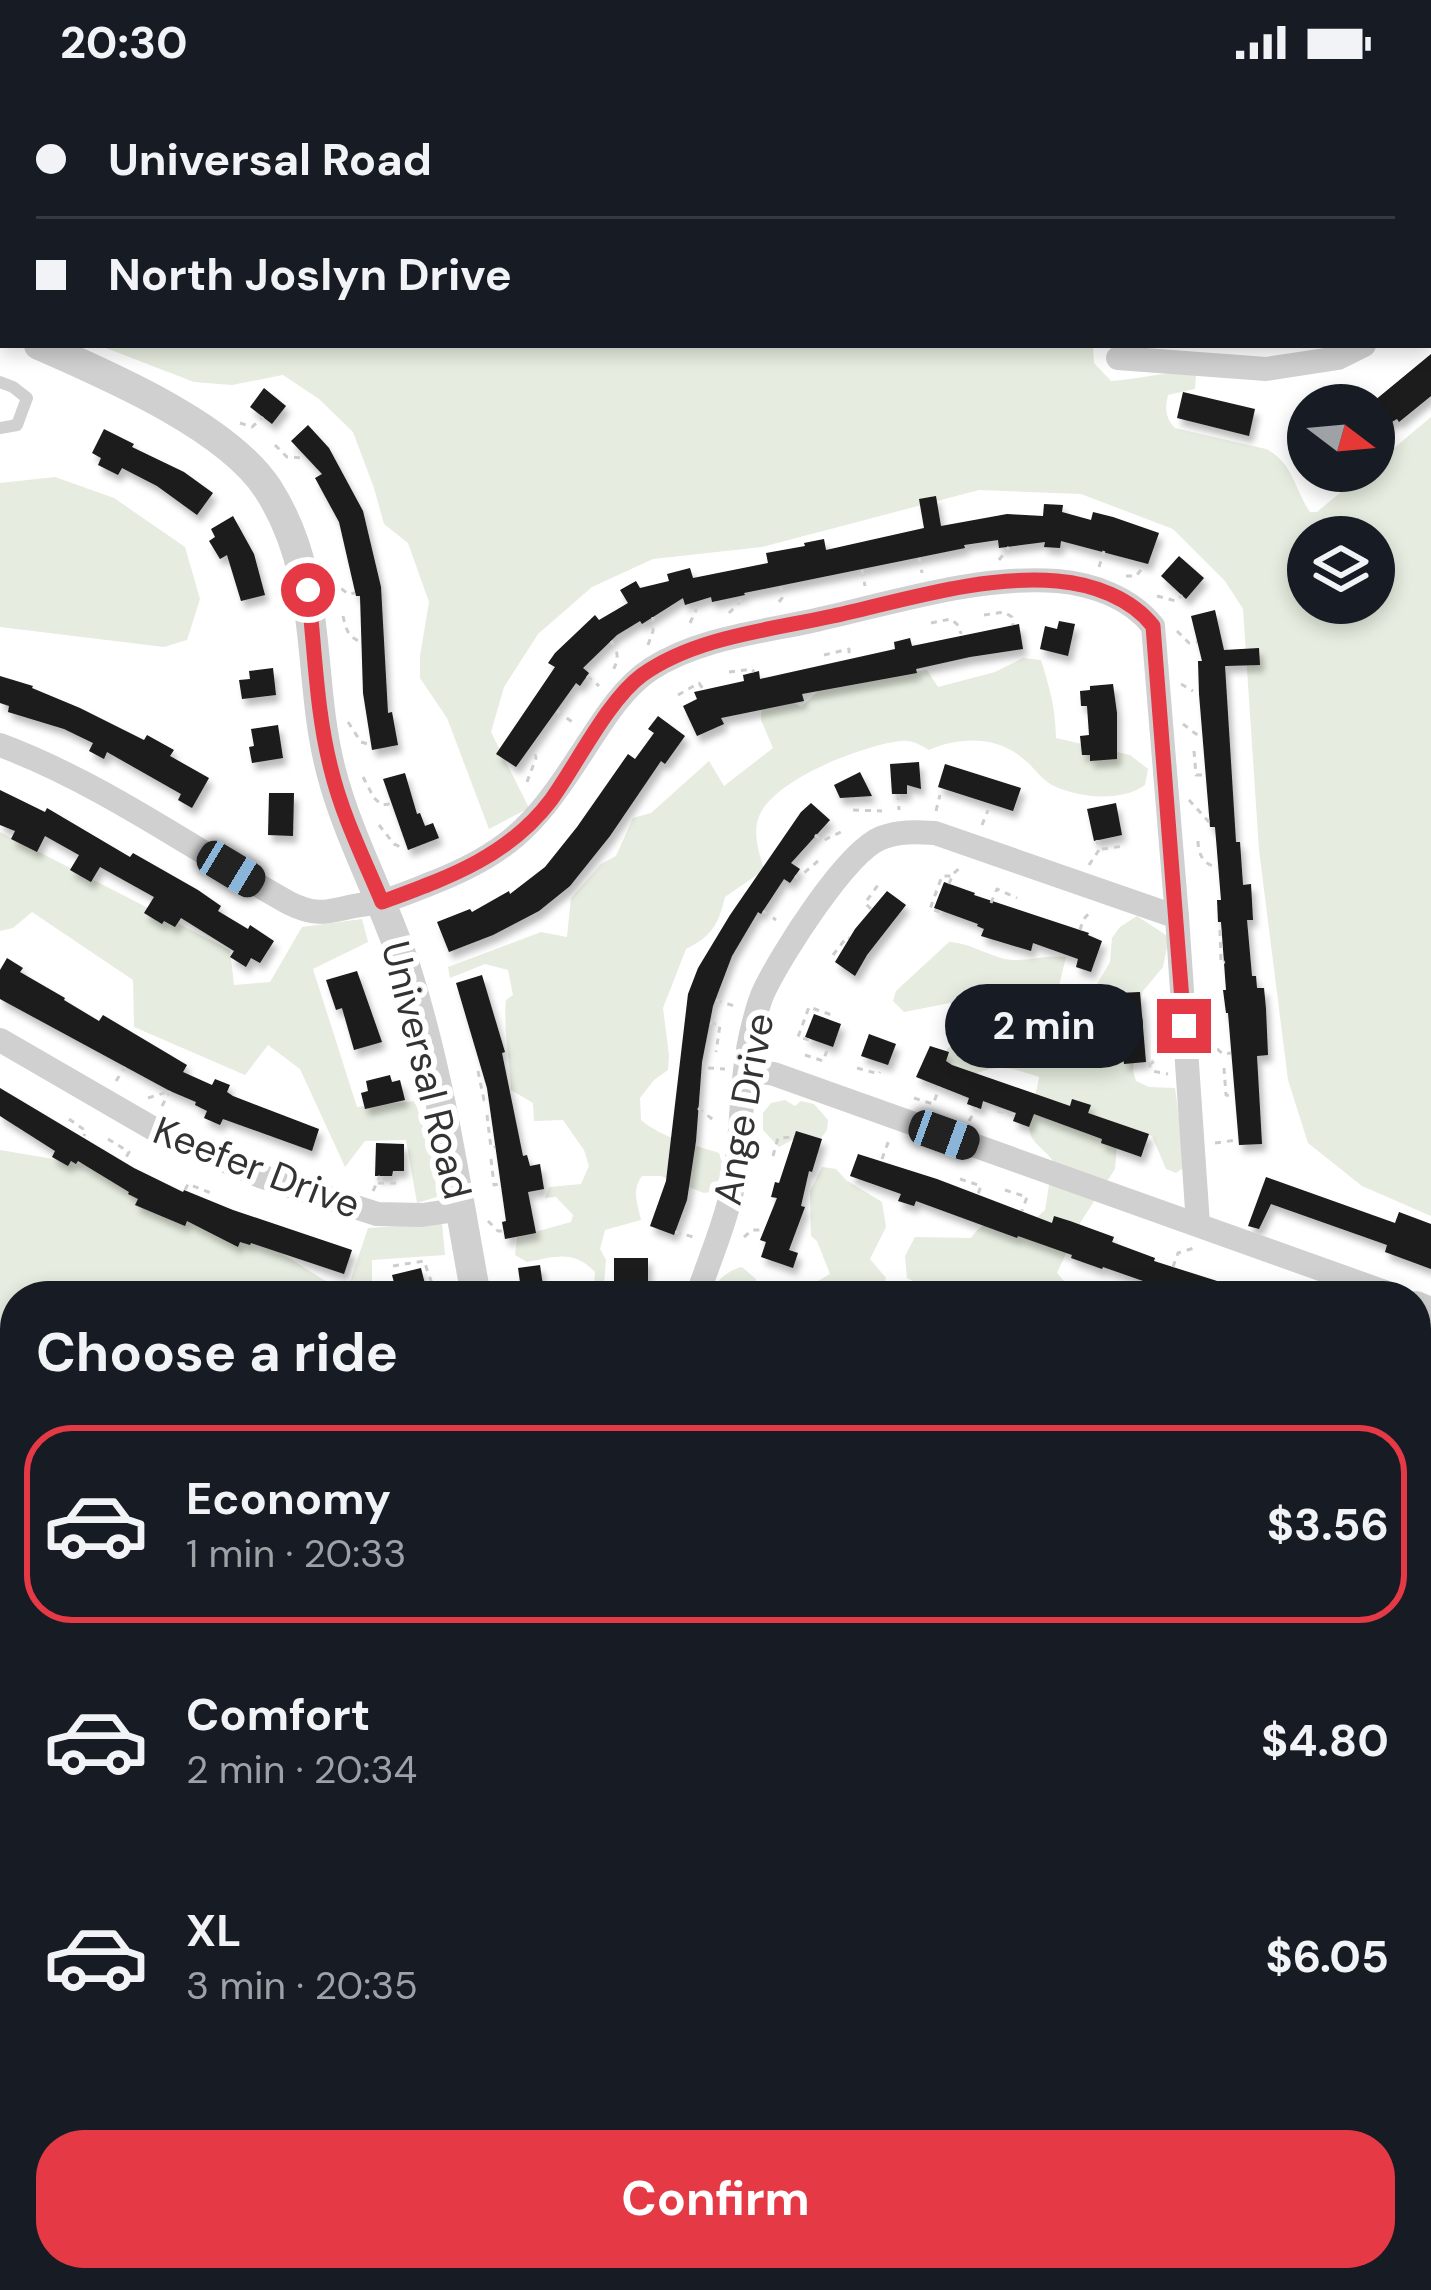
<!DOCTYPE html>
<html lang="en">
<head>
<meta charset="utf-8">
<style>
  body { margin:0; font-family:"DM Sans",sans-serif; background:#20242c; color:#f1f3f6; height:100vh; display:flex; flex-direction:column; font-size:45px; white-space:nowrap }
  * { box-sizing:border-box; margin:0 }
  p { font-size:39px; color:#9ea1a6 }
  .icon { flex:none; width:66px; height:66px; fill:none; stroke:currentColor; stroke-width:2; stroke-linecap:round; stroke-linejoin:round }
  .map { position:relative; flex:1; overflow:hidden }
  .sheet { position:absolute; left:0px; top:1197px; width:1431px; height:1011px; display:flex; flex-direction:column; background:#171b24; border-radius:48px 48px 0 0; box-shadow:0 6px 18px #0003 }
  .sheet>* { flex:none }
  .banner { position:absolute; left:0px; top:0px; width:1431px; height:264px; box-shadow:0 6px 18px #0003; display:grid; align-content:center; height:264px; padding:0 36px; background:#171b24 }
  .needle { width:78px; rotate:106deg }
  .controls { position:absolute; left:1287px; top:300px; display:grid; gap:24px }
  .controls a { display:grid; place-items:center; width:108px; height:108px; border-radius:50%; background:#171b24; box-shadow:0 6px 18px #0003; font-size:60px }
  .end { position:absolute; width:54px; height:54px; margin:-27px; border:15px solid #e63946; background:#fff; box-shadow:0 0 0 6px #fff }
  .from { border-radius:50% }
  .bubble { position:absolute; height:84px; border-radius:42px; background:#171b24; box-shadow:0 6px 18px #0003; font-size:39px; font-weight:700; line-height:84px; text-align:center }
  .car { position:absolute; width:36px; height:72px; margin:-36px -18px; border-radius:15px; box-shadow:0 0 9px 3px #0007; background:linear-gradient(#222 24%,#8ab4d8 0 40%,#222 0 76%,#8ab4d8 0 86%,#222 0) }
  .banner b { display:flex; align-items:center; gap:42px; height:114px; font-size:45px }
  .banner b+b { border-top:3px solid #363941 }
  .banner i { width:30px; height:30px; background:#f1f3f6 }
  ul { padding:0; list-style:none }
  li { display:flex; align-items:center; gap:36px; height:198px; margin:0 24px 18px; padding:0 12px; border:6px solid transparent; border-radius:48px }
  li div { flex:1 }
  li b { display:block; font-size:45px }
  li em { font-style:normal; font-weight:700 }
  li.selected { border-color:#e63946 }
  li>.icon { width:108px; height:108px; stroke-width:1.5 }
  h2 { padding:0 36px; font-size:54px; line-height:144px }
  .primary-button { display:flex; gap:24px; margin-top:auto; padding:24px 36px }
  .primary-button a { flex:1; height:138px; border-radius:48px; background:#e63946; color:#fff; font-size:48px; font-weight:700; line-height:138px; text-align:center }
  .status { display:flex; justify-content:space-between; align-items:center; height:84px; padding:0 60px; background:#171b24; direction:ltr }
  .status svg { height:33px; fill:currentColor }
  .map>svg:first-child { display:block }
  .green { fill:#e6ecdf; fill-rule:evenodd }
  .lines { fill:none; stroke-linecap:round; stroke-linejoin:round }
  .stream { stroke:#cfe2ee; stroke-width:6 }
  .building { fill:#1a1a1a; filter:url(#shadow) }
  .path { stroke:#cdcdcd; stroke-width:3; stroke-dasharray:6 6; stroke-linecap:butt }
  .service { stroke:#d0d0d0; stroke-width:12 }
  .minor { stroke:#d0d0d0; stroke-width:24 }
  .tertiary { stroke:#d0d0d0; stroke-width:30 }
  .route { stroke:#e63946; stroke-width:15 }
  .labels { text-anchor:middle; stroke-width:12; stroke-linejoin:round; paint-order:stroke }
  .street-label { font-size:39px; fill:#333; stroke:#fff }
</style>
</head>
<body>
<div class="status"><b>20:30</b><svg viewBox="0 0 49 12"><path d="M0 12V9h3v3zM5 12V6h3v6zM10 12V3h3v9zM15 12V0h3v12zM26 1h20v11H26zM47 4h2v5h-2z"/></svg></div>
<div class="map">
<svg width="1431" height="2206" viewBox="0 0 1431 2206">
  <defs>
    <filter id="shadow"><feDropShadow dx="4" dy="7" stdDeviation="3" flood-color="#0004"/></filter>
  </defs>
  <rect width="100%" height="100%" fill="#fff"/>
  <g class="green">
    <path d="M0,0H727L668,3H3V37H0Z"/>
    <path d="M98,261H1093L1094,279L1111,297C1140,295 1168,286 1196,289L1195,305L1168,311C1165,324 1165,334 1175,344L1266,365C1293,378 1294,404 1310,428H1317L1366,387H1374V381L1431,333V1132L1362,1102L1308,1059L1288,996L1259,766L1243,525L1225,497L1173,445L1081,410L979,406L762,463L653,475L592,503L538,550L504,603L491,648L529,724L489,745L447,634L420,594V572L429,518L408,459L384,440L374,404L353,348L319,315L283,291L232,301L194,298ZM1308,453H1374V519H1308Z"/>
    <path d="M55,393L114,414L185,463L200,515L187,556L164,563L0,543V399Z"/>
    <path d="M1023,574L1041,576C1050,605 1055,623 1056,654L1130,671L1148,685L1145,701C1122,718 1079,714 1054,702C1043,697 1035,685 1026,677C999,652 961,652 929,666C920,661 912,656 902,657C865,660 764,698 757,739C754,755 760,771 764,786L725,813C718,841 713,851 686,865L663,924L669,971L668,986L654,996L640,1014L641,1036C664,1055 692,1060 719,1069L723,1082L715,1107L704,1109L661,1092H642C631,1107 638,1120 641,1136L605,1146L600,1165L606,1176L603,1212H525L565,1201H594L595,1188C573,1165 555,1173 527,1178L515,1171L517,1153L571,1138L573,1131L556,1113L545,1114L549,1103L581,1100L589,1082L584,1066L563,1036L534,1037L533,1019L511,1006C510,976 503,946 506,916L513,911L508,886L485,880L450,894L448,883L541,848L567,853L571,814L601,780L616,772L633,734L651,729L709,677L724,702L773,664L761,636L762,620L780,610L801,623L826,600L927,586L938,603L995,588Z"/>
    <path d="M0,748L230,866L234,901L270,898L302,843L362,835L368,858L313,885L357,1023L415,1017L433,1074L437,1113L417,1119L406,1056L365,1057L345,1083L300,985L268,961L245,991L134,943L133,896L32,828L13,844L0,847Z"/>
    <path d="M1137,832L1169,853L1163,883L1143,907L1138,930L1133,987L1136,997L1149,1003L1175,1004L1186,1082L1176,1089L1166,1085L1152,1052L1140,1047L1117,1061L1115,1085L1080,1139L1057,1189L1077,1212H941L907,1194L905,1172L915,1153L971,1154C988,1130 1001,1135 1026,1143L1045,1126L1053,1077C1047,1068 1037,1062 1032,1054C1023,1038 1037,1012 1039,993C1002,980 995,981 960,996L945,988L947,965L962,953L981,952L985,941L978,927L950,919L904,928L893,917L896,907L949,858C973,859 996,877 1016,876C1034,876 1048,871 1066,873L1056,914L1068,918L1093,907L1110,878L1112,854L1120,843Z"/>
    <path d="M785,1016L795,1022L801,1017L814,1020L828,1036L827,1046L816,1061L794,1055L779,1063L763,1046V1029L771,1019Z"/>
    <path d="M0,1066L89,1081L245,1146L346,1210L368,1144L442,1139L445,1171L372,1176V1198L384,1212H15V2193H1043L1031,2195L1034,2206H12L0,2177Z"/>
    <path d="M822,1083L836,1085L846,1096L882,1118L886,1143L870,1175L886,1194L880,1212H801L804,1199L818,1197L830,1190L817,1157L811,1152L810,1107Z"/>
    <path d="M742,1183L756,1195L753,1212H710C715,1198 727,1186 742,1183Z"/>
    <path d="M1416,1320L1431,1325V1428L1416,1406Z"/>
    <path d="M1431,1597V1703L1416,1697V1618Z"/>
  </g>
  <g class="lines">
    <g class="stream">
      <path d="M1428,59L1431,57"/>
      <path d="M0,174L3,175"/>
    </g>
  </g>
  <g class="building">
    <path d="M1431,270V312L1399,338L1397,335L1374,348V317Z"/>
    <path d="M264,304L286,322L272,340L250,323Z"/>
    <path d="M1183,308L1255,325L1249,352L1177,334Z"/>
    <path d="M308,341L329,364L363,427L381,503L388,629L392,628L398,661L372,666L363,609L360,512H356L339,438L315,394L322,390L291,357Z"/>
    <path d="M104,345L134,360L132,363L184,388L213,409L197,431L157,402L122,384L118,391L98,381L101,374L92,369Z"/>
    <path d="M936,412L941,442L1007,430L1043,432L1044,420L1063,421L1062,428L1091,436L1093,428L1113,433L1159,449L1148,480L1061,457L1060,464L1044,463L1045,458L999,464L998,456L964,461L965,464L744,509L745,511L712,518L711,513L685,521L683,514L642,540L640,537L617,551L583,584L589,589L580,602L576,599L516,683L496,670L555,583L548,579L555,569L595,531L599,536L628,519L620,506L636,497L640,504L669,497L667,490L690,484L693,494L768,479L766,469L805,462L804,459L824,455L826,466L924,444L919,415Z"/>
    <path d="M233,432L254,470L265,511L241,517L227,471L220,475L209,457L215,453L211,445Z"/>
    <path d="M1179,472L1204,494L1186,515L1161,492Z"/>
    <path d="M1215,526L1224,566L1259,564L1260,581L1225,582L1236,758H1240L1243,801L1251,800L1253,836H1247L1252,892H1256L1257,904H1264L1266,925L1268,971L1257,972L1262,1060L1239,1061L1228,929H1226L1223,906H1226L1221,838H1218L1217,816H1221L1215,743H1210L1199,610L1198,577H1202L1191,532Z"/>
    <path d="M1059,537L1075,540L1068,572L1040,565L1045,542L1057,545Z"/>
    <path d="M1019,540L1023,565L970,573L916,585L917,589L802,610L804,617L721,634L724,640L697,652L683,622L697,615L694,608L744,597L743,591L759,587L760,595L895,565L894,558L910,554L912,562Z"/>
    <path d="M273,584L276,611L242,615L239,596L250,595L249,587Z"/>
    <path d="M0,592L33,602L32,604L80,624L144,656L147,651L174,666L170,672L209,694L192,724L178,716L181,710L107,668L104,675L89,667L93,659L64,645L8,628L9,622L0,619Z"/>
    <path d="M1113,600L1117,629V675L1090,677V671H1082L1080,652L1089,651L1087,622H1081L1080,607L1090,606V602Z"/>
    <path d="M658,632L685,652L665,680L661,677L610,752L570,802L539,827L493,851L449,868L437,838L470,825L472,828L509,807L510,810L545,783L577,743L628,670L635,675L654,649L648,645Z"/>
    <path d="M278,641L283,674L252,679L249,663L254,662L251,645Z"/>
    <path d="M919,678L921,705L907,701V710H892L890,680Z"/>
    <path d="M945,680L1021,704L1013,727L938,703Z"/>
    <path d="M860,688L872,712L840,714L834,701Z"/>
    <path d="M405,689L417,730L420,729L425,742L433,739L439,754L408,766L383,695Z"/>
    <path d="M0,706L45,728L47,724L130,773L133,769L198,806L221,822L218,827L248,845L250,841L274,857L260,879L251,874L246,883L230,873L234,867L181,834L175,843L164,837L162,840L144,829L154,813L100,783L91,798L70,786L79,771L45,752L37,768L11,755L15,747L0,741Z"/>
    <path d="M269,709H294L293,752L268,751Z"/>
    <path d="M811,719L830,736L791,779L800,785L790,799L784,795L761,830L758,828L732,872L713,922L702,978L696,1057L687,1116L674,1151L650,1142L666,1097L688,910L698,884L730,831L801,728Z"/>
    <path d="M1116,719L1122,751L1094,757L1087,725Z"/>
    <path d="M944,798L975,809L974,811L1089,849L1088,851L1102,857L1091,888L1076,883L1078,875L1033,859L1031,867L981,852L984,845L977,842L978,840L934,824Z"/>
    <path d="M887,807L906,821L867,871L855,892L835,878L855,845Z"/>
    <path d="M7,874L23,884L20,888L65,914L64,916L99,937L103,931L187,981L183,988L212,1001L215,995L230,1001L227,1008L233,1012L319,1045L312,1067L223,1035L220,1041L204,1034L207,1027L195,1021L196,1018L170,1007L0,915V886Z"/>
    <path d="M357,887L382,958L354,966L342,924L336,926L326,896Z"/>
    <path d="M482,891L505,968L502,969L523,1072L527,1071L530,1082L540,1080L544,1105L528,1108L536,1149L505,1155L502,1138L506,1137L487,1004L456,899Z"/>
    <path d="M1140,908L1146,978L1124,980L1117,909Z"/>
    <path d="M814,930L841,940L833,963L805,953Z"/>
    <path d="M869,950L896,960L888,981L861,972Z"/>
    <path d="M930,962L949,968L946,977L952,981L1070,1022L1072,1015L1091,1021L1088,1029L1149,1050L1141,1073L1101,1059L1102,1055L1034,1030L1029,1043L1013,1037L1016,1029L983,1017L981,1025L967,1020L969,1014L916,993Z"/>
    <path d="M390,991L392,998L400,996L405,1016L365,1025L361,1009L368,1007L366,997Z"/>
    <path d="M0,1004L134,1084L183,1108L184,1106L233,1126L352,1166L344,1190L251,1159L250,1161L240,1158L238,1163L187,1137L185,1142L135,1121L138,1115L128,1110L129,1108L78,1077L76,1080L71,1077L68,1082L52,1073L55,1067L0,1032Z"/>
    <path d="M796,1047L822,1055L812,1088L809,1087L801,1122L805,1123L789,1166L798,1169L793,1184L761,1173L766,1158L760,1156L777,1114L771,1113L775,1098L779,1099Z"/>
    <path d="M376,1059L404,1060V1087H393L392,1092H375Z"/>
    <path d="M858,1070L937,1095L1052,1139L1054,1132L1070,1137L1114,1153L1112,1158L1155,1174L1154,1177L1255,1209L1254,1212H1186L1103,1183L1102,1185L1071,1174L1072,1171L1018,1152L1017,1154L916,1117L914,1122L898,1117L901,1110L850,1092Z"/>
    <path d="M1266,1093L1395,1139L1399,1128L1431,1140V1185L1385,1168L1387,1161L1271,1120L1259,1145L1248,1142Z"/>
    <path d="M614,1174H648V1206H627L628,1201H614Z"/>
    <path d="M540,1181L544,1209L522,1212L518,1184Z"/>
    <path d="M421,1184L428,1212H404L402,1204L396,1206L392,1191Z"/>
    <path d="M1428,1262H1431V1310L1416,1305Z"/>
    <path d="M1416,1448L1431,1453V1478L1416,1473Z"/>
    <path d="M1416,1571L1431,1577V1602L1416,1596Z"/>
    <path d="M1416,1766L1431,1771V1798L1416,1793Z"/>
    <path d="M1416,1920L1431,1929V1956L1416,1948Z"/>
  </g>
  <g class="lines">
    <g class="path">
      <path d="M240,339L252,343L263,333"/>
      <path d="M275,361L287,373L306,374"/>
      <path d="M919,474L922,489"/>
      <path d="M999,476L1009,463"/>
      <path d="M1099,483L1104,467"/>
      <path d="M862,486L865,502"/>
      <path d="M1126,492H1136L1144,482"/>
      <path d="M332,497L348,510L355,509"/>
      <path d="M1157,512L1176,517L1182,511"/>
      <path d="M779,518L782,514L781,503"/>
      <path d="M729,529L740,518L741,512"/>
      <path d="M984,531L1004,528L1012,533L1013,541"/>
      <path d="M343,532C346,545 348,554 362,558"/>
      <path d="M690,539L696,526L694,518"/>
      <path d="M931,539L951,535L959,542L961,550"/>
      <path d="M1177,547L1189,559L1197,558"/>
      <path d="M611,557C619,568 619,576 612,588"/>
      <path d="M648,561L653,547V533"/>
      <path d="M824,571L849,565V574"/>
      <path d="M729,588L752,585L754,588"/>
      <path d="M587,592L599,602"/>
      <path d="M1181,600L1193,607"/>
      <path d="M678,611L699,599L703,605"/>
      <path d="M557,627L575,640"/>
      <path d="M348,638L361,658L371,661"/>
      <path d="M1183,640L1196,650H1203"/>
      <path d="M1194,667L1196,691H1207"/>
      <path d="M363,693L374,714L382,721L390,720"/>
      <path d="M527,698L536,674L534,667"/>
      <path d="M898,710L899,726"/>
      <path d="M1189,716L1209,738"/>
      <path d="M853,726L882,727"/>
      <path d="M936,727L940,711"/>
      <path d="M379,741L394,760L401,763"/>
      <path d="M982,741L988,726"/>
      <path d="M815,751L822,757L845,746"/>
      <path d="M1198,757C1198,770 1204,782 1218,783"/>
      <path d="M1102,765L1124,762"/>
      <path d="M1089,781L1099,766L1097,756"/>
      <path d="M795,792L798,794L818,777"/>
      <path d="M949,800L953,790L961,783"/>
      <path d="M991,819L997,805L1017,814"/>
      <path d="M871,825L865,819L878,801"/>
      <path d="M763,827L776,836"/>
      <path d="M940,828L930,825L942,792H952"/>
      <path d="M1080,846L1083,836L1091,827"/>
      <path d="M1220,846L1221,879L1225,878"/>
      <path d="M833,871L847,853L849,854"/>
      <path d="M716,916L737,923"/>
      <path d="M710,939L720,941L716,968"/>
      <path d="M809,956L798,953L809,923L829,930L827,935"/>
      <path d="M1208,957L1223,970L1231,969"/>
      <path d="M805,971L823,977L828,964"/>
      <path d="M1148,978L1152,987L1168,990"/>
      <path d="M1149,981L1158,974V947"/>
      <path d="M708,984L725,985"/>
      <path d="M857,984L879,990L880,988"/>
      <path d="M1224,984L1226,1011L1231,1012"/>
      <path d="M478,987L484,1016L488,1015"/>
      <path d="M116,997L125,983"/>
      <path d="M148,1014L167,1008"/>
      <path d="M914,1014L933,1020L940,1003"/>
      <path d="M162,1022L170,1007"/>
      <path d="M698,1024L716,1038"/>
      <path d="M998,1027L1015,1031"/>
      <path d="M487,1031L491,1064L495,1063"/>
      <path d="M69,1035L86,1047L84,1052"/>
      <path d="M969,1037L977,1024"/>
      <path d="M108,1055L129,1068L124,1077"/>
      <path d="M1215,1059L1237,1056"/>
      <path d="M773,1072L778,1054L794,1053"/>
      <path d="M491,1075L494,1101L499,1100"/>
      <path d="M882,1075L889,1056"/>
      <path d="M960,1095L981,1102L978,1110"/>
      <path d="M378,1099H400"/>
      <path d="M185,1106L188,1100L211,1109"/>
      <path d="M1005,1106L1027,1113L1022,1127"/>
      <path d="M373,1107L380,1092"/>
      <path d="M488,1137L498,1147H504"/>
      <path d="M675,1148L697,1154"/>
      <path d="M744,1153L752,1146H764"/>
      <path d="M393,1182L424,1177L436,1211"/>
      <path d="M1173,1183L1178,1169L1194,1164"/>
      <path d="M501,1201L508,1208L522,1209"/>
      <path d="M638,1212L642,1206"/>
      <path d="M1416,1551L1423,1553"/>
    </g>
    <g class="service">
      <path d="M1428,18L1431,17"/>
      <path d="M0,298L13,303L27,314L17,341L0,344"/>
      <path d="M1143,2193L1144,2206"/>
    </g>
    <g class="minor">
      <path d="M1428,221L1431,218"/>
      <path d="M1118,274L1266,285L1338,274L1364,261"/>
      <path d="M0,661C102,699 194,766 289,819C323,836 333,824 367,820C388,817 407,809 427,801C504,772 533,744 577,676C598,645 619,606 651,585C699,554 762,548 816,536C892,519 979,491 1057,497C1093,500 1131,514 1153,542L1177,833L1198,1140"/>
      <path d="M0,956L159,1048L260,1092L377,1130L422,1131L463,1125"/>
      <path d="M747,986L774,990L1396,1212"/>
      <path d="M697,1212C710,1175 726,1137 734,1098C743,1047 740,991 753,942C756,930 759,917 764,907C781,871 846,768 881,754C899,747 916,748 935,749L1177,833"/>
      <path d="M1416,1219L1431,1225"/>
      <path d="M1416,1518L1431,1523"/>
      <path d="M1416,1859L1431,1858"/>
    </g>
    <g class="tertiary">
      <path d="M1035,3L1065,0"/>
      <path d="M0,82H3"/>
      <path d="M0,245L3,247"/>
      <path d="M39,261C107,291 227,342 268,405C325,494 306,590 331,687C349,757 387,822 408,891C441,997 456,1104 476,1212"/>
      <path d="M1410,2193L1429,2206"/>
    </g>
  </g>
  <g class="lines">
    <path class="route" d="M308,506C315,565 316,627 331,685C342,731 364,775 382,818C447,794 508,773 551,716C577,680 608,616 642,591C695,553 770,546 833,532C905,516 982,491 1057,497C1093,500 1131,514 1153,542L1184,942"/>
  </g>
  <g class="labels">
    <g class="street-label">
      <text transform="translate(427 986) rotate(76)" y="14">Universal Road</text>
      <text transform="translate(743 1025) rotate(-80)" y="14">Ange Drive</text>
      <text transform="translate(257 1083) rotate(21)" y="14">Keefer Drive</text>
    </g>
  </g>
</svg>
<div class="controls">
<a><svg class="needle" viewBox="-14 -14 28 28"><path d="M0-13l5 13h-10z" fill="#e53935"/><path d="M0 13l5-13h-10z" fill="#9ea1a6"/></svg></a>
<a><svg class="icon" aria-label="layers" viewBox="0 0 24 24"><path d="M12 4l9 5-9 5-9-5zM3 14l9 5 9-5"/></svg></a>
</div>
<i class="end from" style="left:308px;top:506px"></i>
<i class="end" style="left:1184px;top:942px"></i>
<div class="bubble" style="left:945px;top:900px;width:198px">2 min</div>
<i class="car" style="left:231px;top:785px;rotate:121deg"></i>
<i class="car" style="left:944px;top:1051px;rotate:110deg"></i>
<div class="banner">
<b><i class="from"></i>Universal Road</b>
<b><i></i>North Joslyn Drive</b>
</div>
<section class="sheet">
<h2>Choose a ride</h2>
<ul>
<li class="selected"><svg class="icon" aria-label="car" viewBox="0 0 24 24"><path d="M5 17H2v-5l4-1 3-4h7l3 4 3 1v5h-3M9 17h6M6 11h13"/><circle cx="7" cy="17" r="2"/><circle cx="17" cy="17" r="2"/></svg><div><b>Economy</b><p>1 min · 20:33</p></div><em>$3.56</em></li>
<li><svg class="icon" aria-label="car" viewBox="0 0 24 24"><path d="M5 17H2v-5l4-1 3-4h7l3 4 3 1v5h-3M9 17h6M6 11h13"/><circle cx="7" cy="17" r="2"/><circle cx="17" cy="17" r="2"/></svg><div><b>Comfort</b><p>2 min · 20:34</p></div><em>$4.80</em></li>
<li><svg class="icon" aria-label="car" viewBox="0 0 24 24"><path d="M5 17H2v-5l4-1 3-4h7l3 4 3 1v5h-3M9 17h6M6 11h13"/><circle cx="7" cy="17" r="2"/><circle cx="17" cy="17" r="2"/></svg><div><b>XL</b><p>3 min · 20:35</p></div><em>$6.05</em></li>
</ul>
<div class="primary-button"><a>Confirm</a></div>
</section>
</div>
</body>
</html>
